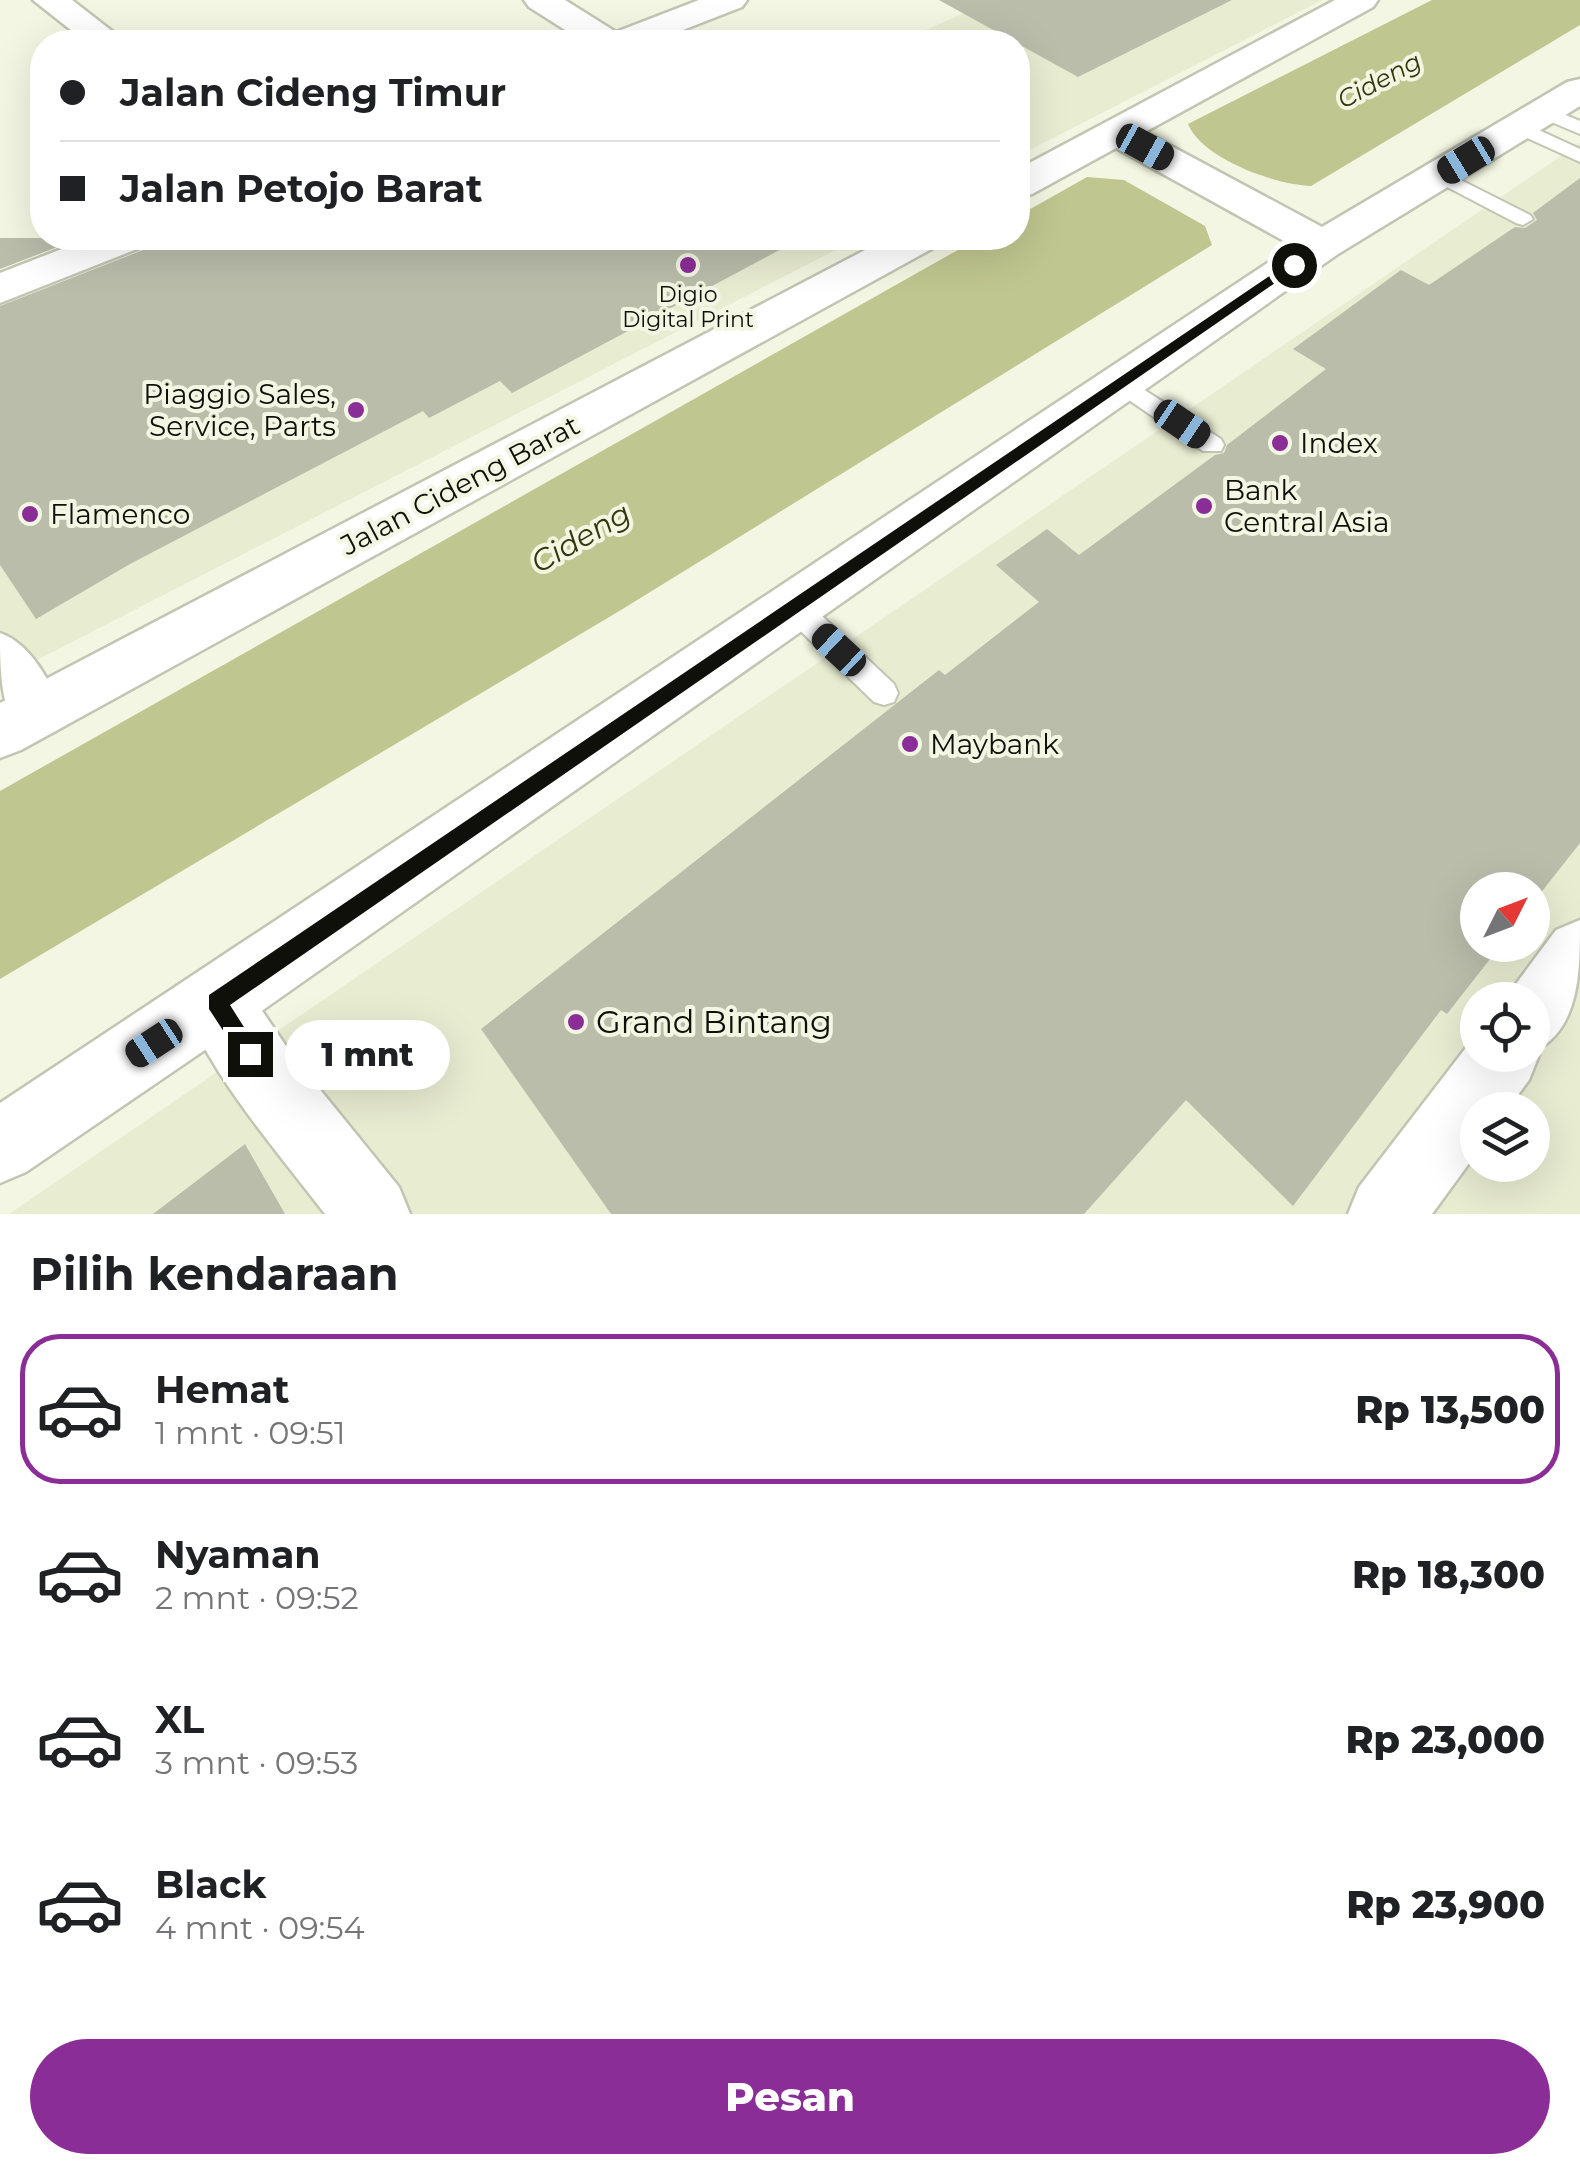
<!DOCTYPE html>
<html lang="id">
<head>
<meta charset="utf-8">
<style>
  body { margin:0; font-family:Montserrat,sans-serif; background:#f6f6f6; color:#202124; height:100vh; display:flex; flex-direction:column; font-size:38px; white-space:nowrap }
  * { box-sizing:border-box; margin:0 }
  p { font-size:32px; color:#757577 }
  .icon { flex:none; width:55px; height:55px; fill:none; stroke:currentColor; stroke-width:2; stroke-linecap:round; stroke-linejoin:round }
  .map { position:relative; height:1214px; overflow:hidden }
  .drawer { display:flex; flex-direction:column; background:#fff; flex:1 }
  .drawer>* { flex:none }
  .banner { position:absolute; left:30px; top:30px; width:1000px; height:220px; border-radius:40px; box-shadow:0 10px 40px #0002; display:grid; align-content:center; height:220px; padding:0 30px; background:#fff }
  .needle { width:65px; rotate:48deg }
  .buttons { position:absolute; left:1460px; top:872px; display:grid; gap:20px }
  .buttons a { display:grid; place-items:center; width:90px; height:90px; border-radius:50%; background:#fff; box-shadow:0 10px 40px #0002; font-size:50px }
  .end { position:absolute; width:45px; height:45px; margin:-22px; border:12px solid #10100a; background:#fff; box-shadow:0 0 0 5px #fff }
  .from { border-radius:50% }
  .bubble { position:absolute; height:70px; border-radius:35px; background:#fff; box-shadow:0 10px 40px #0002; font-size:32px; font-weight:800; line-height:70px; text-align:center }
  .car { position:absolute; width:30px; height:60px; margin:-30px -15px; border-radius:12px; box-shadow:0 0 8px 2px #0007; background:linear-gradient(#222 24%,#8ab4d8 0 40%,#222 0 76%,#8ab4d8 0 86%,#222 0) }
  .banner b { display:flex; align-items:center; gap:35px; height:95px; font-size:38px }
  .banner b+b { border-top:2px solid #e0e0e0 }
  .banner i { width:25px; height:25px; background:#202124 }
  ul { padding:0; list-style:none }
  li { display:flex; align-items:center; gap:30px; height:150px; margin:0 20px 15px; padding:0 10px; border:5px solid transparent; border-radius:40px }
  li div { flex:1 }
  li b { display:block; font-size:38px }
  li em { font-style:normal; font-weight:800 }
  li.current { border-color:#8b2d97 }
  li>.icon { width:90px; height:90px; stroke-width:1.5 }
  h2 { padding:0 30px; font-size:45px; line-height:120px }
  .button { display:flex; gap:20px; margin-top:auto; padding:20px 30px }
  .button a { flex:1; height:115px; border-radius:60px; background:#8b2d97; color:#fff; font-size:40px; font-weight:800; line-height:115px; text-align:center }
  .map>svg:first-child { display:block }
  .built { fill:#e8ecd1; fill-rule:evenodd }
  .water { fill:#c0c68f }
  .building { fill:#babdaa }
  .lines { fill:none; stroke-linecap:round; stroke-linejoin:round }
  .service-casing { stroke:#c3c5b3; stroke-width:4 }
  .minor-casing { stroke:#c3c5b3; stroke-width:5 }
  .tertiary-casing { stroke:#c3c5b3; stroke-width:5 }
  .service { fill:#fff; fill-rule:evenodd }
  .minor { fill:#fff; fill-rule:evenodd }
  .tertiary { fill:#fff; fill-rule:evenodd }
  .route { fill:#10100a }
  .poi-dot { fill:#8b2d97; stroke:#f3f6e2; stroke-width:4 }
  .labels { text-anchor:middle; stroke-width:8; stroke-linejoin:round; paint-order:stroke }
  .far-poi-label { font-size:22px; fill:#10100a; stroke:#f3f6e2 }
  .far-water-label { font-size:25px; font-style:italic; fill:#34370b; stroke:#f3f6e2 }
  .poi-label { font-size:28px; fill:#10100a; stroke:#f3f6e2; text-anchor:start }
  .street-label { font-size:28px; fill:#10100a; stroke:#f3f6e2 }
  .water-label { font-size:30px; font-style:italic; fill:#34370b; stroke:#f3f6e2 }
  .near-poi-label { font-size:32px; fill:#10100a; stroke:#f3f6e2; text-anchor:start }
</style>
</head>
<body>
<div class="map">
<svg width="1580" height="1214" viewBox="0 0 1580 1214">
  <rect width="100%" height="100%" fill="#f3f6e2"/>
  <g class="built">
    <path d="M993,0H1322L1018,156V42H899Z"/>
    <path d="M1580,143V1214H9ZM1478,890H1532V945H1478ZM1478,1000H1532V1055H1478ZM1478,1110H1532V1165H1478Z"/>
    <path d="M470,238H859L0,679V451Z"/>
  </g>
  <g class="water">
    <path d="M1432,0H1580V25L1311,186C1276,185 1202,159 1188,124Z"/>
    <path d="M1087,177L1124,180L1205,226L1212,245L621,610L0,979V791L979,238H1018V216Z"/>
  </g>
  <g class="building">
    <path d="M939,0H1232L1078,77Z"/>
    <path d="M1580,178V843L1532,904V890H1478V945H1501L1447,1014L1441,1010L1293,1206L1186,1100L1084,1214H611L481,1029L939,670L945,675L1039,602L996,565L1047,529L1079,555L1215,455L1224,453L1227,445L1326,369L1293,349L1401,270L1429,285L1515,227L1525,228L1537,220L1533,213Z"/>
    <path d="M0,238H81L0,269Z"/>
    <path d="M152,238H802L512,393L500,381L429,418L423,411L130,564L36,619L0,565V306L143,250Z"/>
    <path d="M245,1144L285,1214H153Z"/>
  </g>
  <g class="lines">
    <defs>
      <g id="service">
        <path d="M1544,106L1580,121V134L1537,116L1535,112Z"/>
        <path d="M1519,121L1580,149V162L1512,131V123Z"/>
        <path d="M1439,169L1530,215L1533,219L1523,225L1516,223L1432,179L1429,175Z"/>
        <path d="M1121,375L1221,439L1224,445L1221,451H1203L1113,389L1109,383Z"/>
        <path d="M794,596L804,599L894,684L898,693L894,702L884,705L874,702L784,615L780,607L784,599Z"/>
      </g>
      <g id="minor">
        <path d="M33,0H72L126,42H86Z"/>
        <path d="M524,0H565L616,32L699,0H747L742,7L652,42H584L529,7Z"/>
        <path d="M90,238H148L142,247L0,303V273Z"/>
        <path d="M0,633C32,644 50,683 64,713L56,731C0,755 0,676 0,633Z"/>
        <path d="M1580,920C1580,971 1580,1026 1537,1050L1539,1055L1529,1080L1507,1110H1478V1151L1432,1214H1348L1359,1187L1478,1032V1055H1532V1000H1504L1556,930Z"/>
        <path d="M216,968L240,978L292,1055L399,1187L410,1214H325C274,1147 214,1080 182,1002L192,978Z"/>
      </g>
      <g id="tertiary">
        <path d="M1335,0H1378L1373,7L1145,132L1322,227L1567,82L1580,79V106L1338,254L240,1026L26,1172L0,1183V1103L1293,246L1116,148L1032,194L1018,197V169Z"/>
        <path d="M888,238H941L935,247L21,750L0,758V703Z"/>
      </g>
    </defs>
    <use href="#service" class="service-casing"/>
    <use href="#minor" class="minor-casing"/>
    <use href="#tertiary" class="tertiary-casing"/>
    <use href="#service" class="service"/>
    <use href="#minor" class="minor"/>
    <use href="#tertiary" class="tertiary"/>
  </g>
  <path class="route" d="M1290,262L1301,265L230,1005L261,1054L258,1061L250,1064L243,1061L209,1009V995Z"/>
  <g class="poi-dot">
    <circle cx="688" cy="265" r="10"/>
    <circle cx="356" cy="410" r="10"/>
    <circle cx="1280" cy="443" r="10"/>
    <circle cx="1204" cy="506" r="10"/>
    <circle cx="30" cy="514" r="10"/>
    <circle cx="910" cy="744" r="10"/>
    <circle cx="576" cy="1022" r="10"/>
  </g>
  <g class="labels">
    <g class="far-poi-label">
      <text x="688" y="302">Digio<tspan x="688" dy="25">Digital Print</tspan></text>
    </g>
    <g class="far-water-label">
      <text transform="translate(1379 80) rotate(-28)" y="9">Cideng</text>
    </g>
    <g class="poi-label">
      <text x="336" y="404" text-anchor="end">Piaggio Sales,<tspan x="336" dy="32">Service, Parts</tspan></text>
      <text x="1300" y="453">Index</text>
      <text x="1224" y="500">Bank<tspan x="1224" dy="32">Central Asia</tspan></text>
      <text x="50" y="524">Flamenco</text>
      <text x="930" y="754">Maybank</text>
    </g>
    <g class="street-label">
      <text transform="translate(460 485) rotate(-28)" y="10">Jalan Cideng Barat</text>
    </g>
    <g class="water-label">
      <text transform="translate(581 538) rotate(-30)" y="10">Cideng</text>
    </g>
    <g class="near-poi-label">
      <text x="596" y="1033">Grand Bintang</text>
    </g>
  </g>
</svg>
<div class="buttons">
<a><svg class="needle" viewBox="-14 -14 28 28"><path d="M0-13l5 13h-10z" fill="#e53935"/><path d="M0 13l5-13h-10z" fill="#757577"/></svg></a>
<a><svg class="icon" aria-label="locate" viewBox="0 0 24 24"><circle cx="12" cy="12" r="6"/><path d="M12 2v4M12 18v4M2 12h4M18 12h4"/></svg></a>
<a><svg class="icon" aria-label="layers" viewBox="0 0 24 24"><path d="M12 4l9 5-9 5-9-5zM3 14l9 5 9-5"/></svg></a>
</div>
<i class="end from" style="left:1294px;top:265px"></i>
<i class="end" style="left:250px;top:1054px"></i>
<div class="bubble" style="left:285px;top:1020px;width:165px">1 mnt</div>
<i class="car" style="left:1145px;top:147px;rotate:119deg"></i>
<i class="car" style="left:1466px;top:160px;rotate:239deg"></i>
<i class="car" style="left:1182px;top:424px;rotate:124deg"></i>
<i class="car" style="left:839px;top:650px;rotate:313deg"></i>
<i class="car" style="left:154px;top:1043px;rotate:237deg"></i>
<div class="banner">
<b><i class="from"></i>Jalan Cideng Timur</b>
<b><i></i>Jalan Petojo Barat</b>
</div>
</div>
<section class="drawer">
<h2>Pilih kendaraan</h2>
<ul>
<li class="current"><svg class="icon" aria-label="car" viewBox="0 0 24 24"><path d="M5 17H2v-5l4-1 3-4h7l3 4 3 1v5h-3M9 17h6M6 11h13"/><circle cx="7" cy="17" r="2"/><circle cx="17" cy="17" r="2"/></svg><div><b>Hemat</b><p>1 mnt · 09:51</p></div><em>Rp 13,500</em></li>
<li><svg class="icon" aria-label="car" viewBox="0 0 24 24"><path d="M5 17H2v-5l4-1 3-4h7l3 4 3 1v5h-3M9 17h6M6 11h13"/><circle cx="7" cy="17" r="2"/><circle cx="17" cy="17" r="2"/></svg><div><b>Nyaman</b><p>2 mnt · 09:52</p></div><em>Rp 18,300</em></li>
<li><svg class="icon" aria-label="car" viewBox="0 0 24 24"><path d="M5 17H2v-5l4-1 3-4h7l3 4 3 1v5h-3M9 17h6M6 11h13"/><circle cx="7" cy="17" r="2"/><circle cx="17" cy="17" r="2"/></svg><div><b>XL</b><p>3 mnt · 09:53</p></div><em>Rp 23,000</em></li>
<li><svg class="icon" aria-label="car" viewBox="0 0 24 24"><path d="M5 17H2v-5l4-1 3-4h7l3 4 3 1v5h-3M9 17h6M6 11h13"/><circle cx="7" cy="17" r="2"/><circle cx="17" cy="17" r="2"/></svg><div><b>Black</b><p>4 mnt · 09:54</p></div><em>Rp 23,900</em></li>
</ul>
<div class="button"><a>Pesan</a></div>
</section>
</body>
</html>
